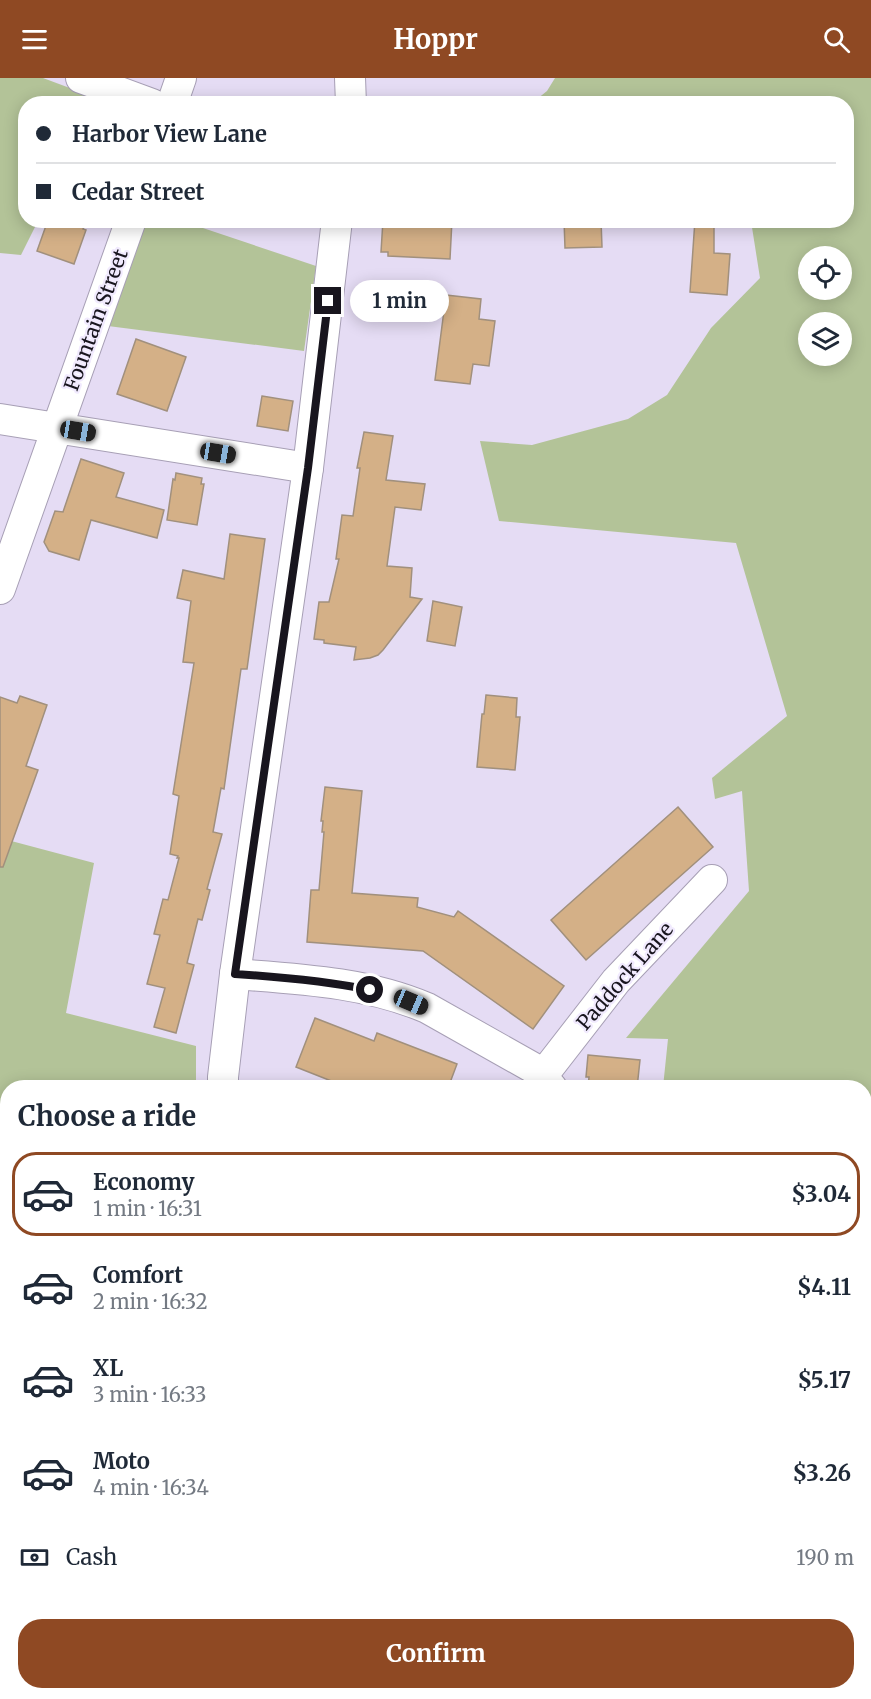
<!DOCTYPE html>
<html lang="en">
<head>
<meta charset="utf-8">
<style>
  body { margin:0; font-family:Merriweather,serif; background:#f6f6f7; color:#1f2937; height:100vh; display:flex; flex-direction:column; font-size:22px; white-space:nowrap }
  * { box-sizing:border-box; margin:0 }
  p { font-size:20px; color:#747a83 }
  .icon { flex:none; width:33px; height:33px; fill:none; stroke:currentColor; stroke-width:2; stroke-linecap:round; stroke-linejoin:round }
  .map { position:relative; flex:1; overflow:hidden }
  .drawer { position:absolute; left:0px; top:1002px; width:872px; height:620px; display:flex; flex-direction:column; background:#fff; border-radius:24px 24px 0 0; box-shadow:0 3px 15px #0003 }
  .drawer>* { flex:none }
  .top-card { position:absolute; left:18px; top:18px; width:836px; height:132px; border-radius:24px; box-shadow:0 3px 15px #0003; display:grid; align-content:center; height:132px; padding:0 18px; background:#fff }
  .tools { position:absolute; left:798px; top:168px; display:grid; gap:12px }
  .tools a { display:grid; place-items:center; width:54px; height:54px; border-radius:50%; background:#fff; box-shadow:0 3px 15px #0003; font-size:30px }
  .end { position:absolute; width:27px; height:27px; margin:-14px; border:8px solid #18151e; background:#fff; box-shadow:0 0 0 3px #fff }
  .from { border-radius:50% }
  .bubble { position:absolute; height:42px; border-radius:21px; background:#fff; box-shadow:0 3px 15px #0003; font-size:20px; font-weight:700; line-height:42px; text-align:center }
  .car { position:absolute; width:18px; height:36px; margin:-18px -9px; border-radius:8px; box-shadow:0 0 4px 2px #0007; background:linear-gradient(#222 24%,#8ab4d8 0 40%,#222 0 76%,#8ab4d8 0 86%,#222 0) }
  .top-card b { display:flex; align-items:center; gap:21px; height:57px; font-size:22px }
  .top-card b+b { border-top:2px solid #e0e1e3 }
  .top-card i { width:15px; height:15px; background:#1f2937 }
  ul { padding:0; list-style:none }
  li { display:flex; align-items:center; gap:18px; height:84px; margin:0 12px 9px; padding:0 6px; border:3px solid transparent; border-radius:24px }
  li div { flex:1 }
  li b { display:block; font-size:22px }
  li em { font-style:normal; font-weight:700 }
  li.current { border-color:#8f4923 }
  li>.icon { width:54px; height:54px; stroke-width:1.5 }
  h2 { padding:0 18px; font-size:27px; line-height:72px }
  .pay { display:flex; align-items:center; gap:15px; height:66px; padding:0 18px; font-size:22px }
  .pay p { margin-inline-start:auto }
  .primary-button { display:flex; gap:12px; margin-top:auto; padding:12px 18px }
  .primary-button a { flex:1; height:69px; border-radius:24px; background:#8f4923; color:#fff; font-size:24px; font-weight:700; line-height:69px; text-align:center }
  header { display:flex; justify-content:space-between; align-items:center; height:78px; padding:0 18px; background:#8f4923; color:#fff; font-size:27px; font-weight:700 }
  .map>svg:first-child { display:block }
  .commercial { fill:#ead1ca }
  .green { fill:#b3c398; fill-rule:evenodd }
  .building { fill:#d4b087; stroke:#a1907d; stroke-width:1.5 }
  .lines { fill:none; stroke-linecap:round; stroke-linejoin:round }
  .street-casing { stroke:#a79fb5; stroke-width:32 }
  .path { stroke:#8b8596; stroke-width:4; stroke-dasharray:3 3; stroke-linecap:butt }
  .street { stroke:#fff; stroke-width:30 }
  .route { stroke:#18151e; stroke-width:8 }
  .labels { text-anchor:middle; stroke-width:4.5; stroke-linejoin:round; paint-order:stroke }
  .street-label { font-size:20px; fill:#18151e; stroke:#f1eafe }
</style>
</head>
<body>
<header><svg class="icon" aria-label="menu" viewBox="0 0 24 24"><path d="M4 6h16M4 12h16M4 18h16"/></svg>Hoppr<svg class="icon" aria-label="search" viewBox="0 0 24 24"><circle cx="10" cy="10" r="6"/><path d="M15 15l6 6"/></svg></header>
<div class="map">
<svg width="871" height="1621" viewBox="0 0 871 1621">
  <rect width="100%" height="100%" fill="#e5dcf4"/>
  <path class="commercial" d="M871,1565V1621H769L784,1614H864V1569Z"/>
  <g class="green">
    <path d="M0,0H43L110,25L26,26V142L38,143L21,177L0,175Z"/>
    <path d="M555,0H871V1190L864,1179V1010L663,1009L668,961L626,960L749,813L742,713L715,721L712,700L787,638L736,465L499,443L480,363L532,367L628,341L667,317L711,250L760,200L751,143L846,142V26L532,25L547,13ZM808,178H842V212H808ZM842,244V278H808V244Z"/>
    <path d="M145,143H182L316,188L304,273L108,248Z"/>
    <path d="M0,760L94,785L66,935L196,968V1009L8,1010L7,1196L0,1194Z"/>
  </g>
  <g class="building">
    <path d="M48,142H71L84,148L83,151L86,152L74,186L37,173Z"/>
    <path d="M383,142H452L450,181L388,178V174H381Z"/>
    <path d="M564,142H601L602,169L565,170Z"/>
    <path d="M695,142H714V175L730,176L727,217L690,214Z"/>
    <path d="M446,217L481,221L479,241L495,243L489,288L473,286L470,306L435,302Z"/>
    <path d="M136,261L186,279L167,333L117,316Z"/>
    <path d="M262,318L293,323L288,353L257,348Z"/>
    <path d="M364,354L393,358L386,402L425,406L421,432L395,429L387,488L412,490L410,519L422,521L383,572L378,577L370,580L354,582L356,569L324,565V562L314,561L319,524H329L339,481H336L342,437L353,438L360,390H357Z"/>
    <path d="M81,381L124,395L116,419L164,432L157,460L91,442L79,482L49,473L44,464L55,433L63,434Z"/>
    <path d="M176,395L202,400L201,406H204L197,447L167,442L173,401L175,402Z"/>
    <path d="M230,456L265,461L247,591H241L224,711L221,710L213,754L222,756L207,811L210,812L202,842L198,841L187,885L194,887L176,955L154,949L165,910L147,906L160,857L154,856L163,821L168,822L179,780H177L178,778L170,776L179,718L173,716L194,585L183,584L191,523L177,520L183,492L224,501Z"/>
    <path d="M433,523L462,529L455,568L427,563Z"/>
    <path d="M486,617L517,620L516,639H520L515,692L477,689L482,636H484Z"/>
    <path d="M20,618L47,627L26,688L38,692L3,789H0V619L17,625Z"/>
    <path d="M325,709L362,713L352,815L418,820L417,829L454,839L458,833L564,908L533,951L423,873L307,864L311,812H319L324,754H322L323,743H321Z"/>
    <path d="M678,729L713,769L586,882L551,842Z"/>
    <path d="M315,940L374,963L377,955L457,986L448,1010H349L296,989Z"/>
    <path d="M588,977L640,982L637,1010H588L589,999H586Z"/>
  </g>
  <g class="lines">
    <defs>
      <g id="street">
        <path d="M81,0L152,26"/>
        <path d="M350,0L351,26"/>
        <path d="M172,26L181,0"/>
        <path d="M0,341L308,390"/>
        <path d="M0,511L131,142"/>
        <path d="M235,896C300,901 366,904 427,930L537,992L552,1010"/>
        <path d="M543,997L616,903L712,802"/>
        <path d="M223,1010V999L235,896L308,390L337,142"/>
        <path d="M864,1307L871,1303"/>
        <path d="M0,1451L8,1453"/>
        <path d="M864,1537L868,1545"/>
        <path d="M288,1614V1621"/>
        <path d="M724,1621L740,1614"/>
      </g>
    </defs>
    <use href="#street" class="street-casing"/>
    <path class="path" d="M857,1614V1615"/>
    <use href="#street" class="street"/>
  </g>
  <g class="lines">
    <path class="route" d="M328,223L308,390L235,896C281,899 326,903 370,912"/>
  </g>
  <g class="labels">
    <g class="street-label">
      <text transform="translate(96 242) rotate(-70)" y="7">Fountain Street</text>
      <text transform="translate(625 898) rotate(-49)" y="7">Paddock Lane</text>
    </g>
  </g>
</svg>
<div class="tools">
<a><svg class="icon" aria-label="locate" viewBox="0 0 24 24"><circle cx="12" cy="12" r="6"/><path d="M12 2v4M12 18v4M2 12h4M18 12h4"/></svg></a>
<a><svg class="icon" aria-label="layers" viewBox="0 0 24 24"><path d="M12 4l9 5-9 5-9-5zM3 14l9 5 9-5"/></svg></a>
</div>
<i class="end from" style="left:370px;top:912px"></i>
<i class="end" style="left:328px;top:223px"></i>
<div class="bubble" style="left:350px;top:202px;width:99px">1 min</div>
<i class="car" style="left:78px;top:353px;rotate:99deg"></i>
<i class="car" style="left:218px;top:375px;rotate:99deg"></i>
<i class="car" style="left:411px;top:924px;rotate:113deg"></i>
<div class="top-card">
<b><i class="from"></i>Harbor View Lane</b>
<b><i></i>Cedar Street</b>
</div>
<section class="drawer">
<h2>Choose a ride</h2>
<ul>
<li class="current"><svg class="icon" aria-label="car" viewBox="0 0 24 24"><path d="M5 17H2v-5l4-1 3-4h7l3 4 3 1v5h-3M9 17h6M6 11h13"/><circle cx="7" cy="17" r="2"/><circle cx="17" cy="17" r="2"/></svg><div><b>Economy</b><p>1 min · 16:31</p></div><em>$3.04</em></li>
<li><svg class="icon" aria-label="car" viewBox="0 0 24 24"><path d="M5 17H2v-5l4-1 3-4h7l3 4 3 1v5h-3M9 17h6M6 11h13"/><circle cx="7" cy="17" r="2"/><circle cx="17" cy="17" r="2"/></svg><div><b>Comfort</b><p>2 min · 16:32</p></div><em>$4.11</em></li>
<li><svg class="icon" aria-label="car" viewBox="0 0 24 24"><path d="M5 17H2v-5l4-1 3-4h7l3 4 3 1v5h-3M9 17h6M6 11h13"/><circle cx="7" cy="17" r="2"/><circle cx="17" cy="17" r="2"/></svg><div><b>XL</b><p>3 min · 16:33</p></div><em>$5.17</em></li>
<li><svg class="icon" aria-label="car" viewBox="0 0 24 24"><path d="M5 17H2v-5l4-1 3-4h7l3 4 3 1v5h-3M9 17h6M6 11h13"/><circle cx="7" cy="17" r="2"/><circle cx="17" cy="17" r="2"/></svg><div><b>Moto</b><p>4 min · 16:34</p></div><em>$3.26</em></li>
</ul>
<div class="pay"><svg class="icon" aria-label="cash" viewBox="0 0 24 24"><path d="M3 7h18v10H3z"/><circle cx="12" cy="12" r="2"/></svg>Cash<p>190 m</p></div>
<div class="primary-button"><a>Confirm</a></div>
</section>
</div>
</body>
</html>
